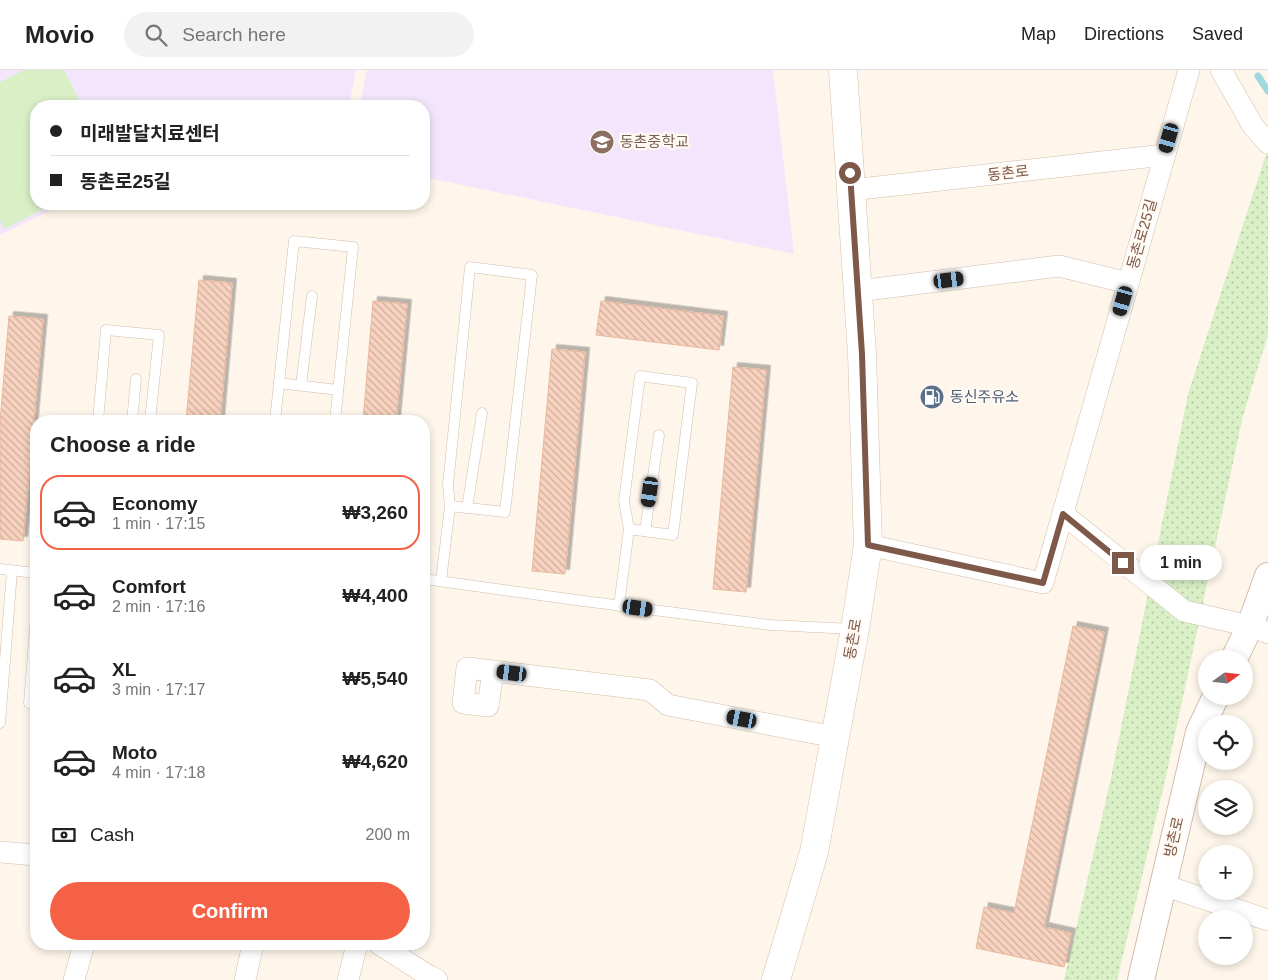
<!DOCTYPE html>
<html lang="en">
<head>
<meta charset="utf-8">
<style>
  body { margin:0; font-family:Arial,"Noto Sans KR",sans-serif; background:#f2f2f2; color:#222; height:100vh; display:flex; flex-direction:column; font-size:19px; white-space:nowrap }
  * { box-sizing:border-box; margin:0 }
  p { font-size:16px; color:#767676 }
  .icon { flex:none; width:28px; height:28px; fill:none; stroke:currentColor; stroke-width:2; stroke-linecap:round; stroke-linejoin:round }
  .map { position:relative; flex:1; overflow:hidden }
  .side { position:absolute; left:30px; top:345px; width:400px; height:535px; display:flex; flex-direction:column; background:#fff; border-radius:20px; box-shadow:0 2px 8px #0003 }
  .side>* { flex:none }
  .banner { position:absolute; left:30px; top:30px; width:400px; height:110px; border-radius:20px; box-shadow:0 2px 8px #0003; display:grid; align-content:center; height:110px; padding:0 20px; background:#fff }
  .needle { width:32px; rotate:75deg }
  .controls { position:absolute; left:1198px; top:580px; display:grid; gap:10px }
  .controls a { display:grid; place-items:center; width:55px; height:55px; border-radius:50%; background:#fff; box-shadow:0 2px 8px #0003; font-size:25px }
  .end { position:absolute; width:22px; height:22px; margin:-11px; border:6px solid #7e5949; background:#fff; box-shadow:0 0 0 2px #fff }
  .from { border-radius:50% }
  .bubble { position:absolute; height:35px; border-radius:18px; background:#fff; box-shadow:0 2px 8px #0003; font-size:16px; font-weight:600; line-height:35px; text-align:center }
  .car { position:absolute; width:15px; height:30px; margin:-15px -8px; border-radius:6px; box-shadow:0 0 4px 1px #0007; background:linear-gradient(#222 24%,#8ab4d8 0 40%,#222 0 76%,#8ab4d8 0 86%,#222 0) }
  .banner b { display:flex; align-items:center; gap:18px; height:48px; font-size:19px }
  .banner b+b { border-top:1px solid #e0e0e0 }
  .banner i { width:12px; height:12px; background:#222 }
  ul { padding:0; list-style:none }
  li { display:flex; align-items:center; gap:15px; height:75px; margin:0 10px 8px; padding:0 10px; border:2px solid transparent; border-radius:20px }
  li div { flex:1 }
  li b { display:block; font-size:19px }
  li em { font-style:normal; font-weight:600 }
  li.current { border-color:#f46144 }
  li>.icon { width:45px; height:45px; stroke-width:1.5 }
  h2 { padding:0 20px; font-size:22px; line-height:60px }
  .pay { display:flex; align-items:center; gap:12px; height:55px; padding:0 20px; font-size:19px }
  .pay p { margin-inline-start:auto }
  .button { display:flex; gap:10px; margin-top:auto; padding:10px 20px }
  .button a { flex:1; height:58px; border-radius:30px; background:#f46144; color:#fff; font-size:20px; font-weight:600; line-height:58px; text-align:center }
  header { display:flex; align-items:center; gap:30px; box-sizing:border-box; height:70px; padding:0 25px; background:#fff; border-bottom:1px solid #e0e0e0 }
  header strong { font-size:24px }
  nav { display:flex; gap:28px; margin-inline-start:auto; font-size:18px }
  .search { width:350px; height:45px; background:#f2f2f2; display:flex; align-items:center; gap:12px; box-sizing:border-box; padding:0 18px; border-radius:28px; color:#767676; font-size:19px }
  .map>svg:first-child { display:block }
  .education { fill:#f3e6fc }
  .park { fill:url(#park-dots) }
  .pitch { fill:#d9efc6 }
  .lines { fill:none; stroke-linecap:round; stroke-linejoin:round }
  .stream { stroke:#a0d8df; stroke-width:7 }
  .building { fill:url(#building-back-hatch); stroke:#ecb79d; filter:url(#shadow) }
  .service-casing { stroke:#d3bcad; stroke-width:11 }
  .minor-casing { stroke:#d3bcad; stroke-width:22 }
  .tertiary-casing { stroke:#d3bcad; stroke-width:28 }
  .secondary-casing { stroke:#d9bead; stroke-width:29 }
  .service { stroke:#fff; stroke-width:10 }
  .minor { stroke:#fff; stroke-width:21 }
  .tertiary { stroke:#fff; stroke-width:26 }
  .secondary { stroke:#fff; stroke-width:28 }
  .route { stroke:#7e5949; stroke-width:6 }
  .labels { text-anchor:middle; stroke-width:4.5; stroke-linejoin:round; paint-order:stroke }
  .education-label { font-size:15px; fill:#785e54; stroke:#fffaf3; text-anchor:start }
  .street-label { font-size:15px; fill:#7e5949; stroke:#fffaf3 }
  .service-label { font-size:15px; fill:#4e5e75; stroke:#fffaf3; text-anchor:start }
</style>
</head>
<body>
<header>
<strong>Movio</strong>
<div class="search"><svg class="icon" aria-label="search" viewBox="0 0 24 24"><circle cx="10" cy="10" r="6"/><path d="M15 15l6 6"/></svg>Search here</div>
<nav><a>Map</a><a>Directions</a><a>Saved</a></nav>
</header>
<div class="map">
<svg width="1268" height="910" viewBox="0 0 1268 910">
  <defs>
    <pattern id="park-dots" width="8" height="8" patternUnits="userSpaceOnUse" patternTransform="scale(1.25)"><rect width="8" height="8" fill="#d9efc6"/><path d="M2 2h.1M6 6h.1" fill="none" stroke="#b5c5a3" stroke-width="1.8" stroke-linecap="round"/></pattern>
    <pattern id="building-back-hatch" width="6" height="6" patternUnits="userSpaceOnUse" patternTransform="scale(1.25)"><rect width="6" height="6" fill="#f7d2bf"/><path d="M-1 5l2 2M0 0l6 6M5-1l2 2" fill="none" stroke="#cdad9d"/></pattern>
    <filter id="shadow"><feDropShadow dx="4.5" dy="-4.5" stdDeviation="0" flood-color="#0004"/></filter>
  </defs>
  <rect width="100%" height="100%" fill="#fef6ea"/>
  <g class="education">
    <path d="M0,0H356L349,36H36V134H64L0,165Z"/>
    <path d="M367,0H773L794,184L424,107V36H360Z"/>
  </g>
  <path class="park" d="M1268,78V265L1243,346L1165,711L1117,910H1064L1111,708L1188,324Z"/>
  <path class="pitch" d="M24,0H64L82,36H36V134H54L4,159L0,150V12Z"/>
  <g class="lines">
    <path class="stream" d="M1258,6L1268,21"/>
  </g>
  <g class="building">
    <path d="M199,210L232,213L220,351H186Z"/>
    <path d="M373,231L407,234L396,351H363Z"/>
    <path d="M601,231L723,246L719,280L596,265Z"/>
    <path d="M9,246L43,249L23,471L0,469V352Z"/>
    <path d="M552,279L585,282L565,504L532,501Z"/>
    <path d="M733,297L766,300L746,522L713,519Z"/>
    <path d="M1073,556L1104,562L1044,857L1071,863L1064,897L976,878L984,837L1014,843Z"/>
  </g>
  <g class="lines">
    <defs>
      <g id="service">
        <path d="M279,313L338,320"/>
        <path d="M301,315L312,226"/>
        <path d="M98,351L106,260L159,265L150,351"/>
        <path d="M132,351L136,309"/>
        <path d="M275,351L294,171L353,177L335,351"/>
        <path d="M467,438L482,343"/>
        <path d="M645,461L659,365"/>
        <path d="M0,499L36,503"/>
        <path d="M424,509L576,530L770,555L854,559"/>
        <path d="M441,511L450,436L448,415L470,197L532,205L505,442L450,436"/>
        <path d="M619,536L629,459L624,431L640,306L692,313L673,465L629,459"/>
        <path d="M29,633L36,546"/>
        <path d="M0,653L12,501"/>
      </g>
      <g id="minor">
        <path d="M1221,0L1253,56L1268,73"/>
        <path d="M851,120L1164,85"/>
        <path d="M858,221L1059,196L1128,213"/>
        <path d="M1063,444L1184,541L1250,556L1268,563"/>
        <path d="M868,475L1043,513L1189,0"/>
        <path d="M493,601L467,598L463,633L488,636L493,601L650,620L668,635L835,667"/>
        <path d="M0,782L36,785"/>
        <path d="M1163,815L1268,850"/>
        <path d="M379,874L429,906L437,910"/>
        <path d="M74,910L84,874"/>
        <path d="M245,910L253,874"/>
        <path d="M348,910L357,874"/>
      </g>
      <g id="tertiary">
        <path d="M1234,589L1250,556L1268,506"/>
        <path d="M1141,910L1199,662L1216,626"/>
      </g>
      <path id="secondary" d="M776,910L814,782L855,559L868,475L862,284L843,0"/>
    </defs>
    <use href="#service" class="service-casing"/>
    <use href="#minor" class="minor-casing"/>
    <use href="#tertiary" class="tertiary-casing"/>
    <use href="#secondary" class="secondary-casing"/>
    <use href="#service" class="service"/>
    <use href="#minor" class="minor"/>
    <use href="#tertiary" class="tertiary"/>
    <use href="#secondary" class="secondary"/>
  </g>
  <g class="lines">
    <path class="route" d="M850,103L862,284L868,475L1043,513L1063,444L1123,493"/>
  </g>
  <defs>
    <symbol id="school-disc" viewBox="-11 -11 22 22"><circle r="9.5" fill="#8d6e63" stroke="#fffaf3"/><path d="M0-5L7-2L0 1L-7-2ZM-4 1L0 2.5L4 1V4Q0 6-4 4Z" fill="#fff"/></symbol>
    <symbol id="fuel-disc" viewBox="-11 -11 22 22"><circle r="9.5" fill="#5c6f8a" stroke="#fffaf3"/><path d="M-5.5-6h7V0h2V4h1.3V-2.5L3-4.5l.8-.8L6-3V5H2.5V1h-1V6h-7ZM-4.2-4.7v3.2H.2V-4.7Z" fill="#fff"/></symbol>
  </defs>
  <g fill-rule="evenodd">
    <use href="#school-disc" x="588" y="58" width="28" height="28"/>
    <use href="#fuel-disc" x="918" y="313" width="28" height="28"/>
  </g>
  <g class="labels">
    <g class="education-label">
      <text x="620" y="77">동촌중학교</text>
    </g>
    <g class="street-label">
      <text transform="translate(1008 103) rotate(-6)" y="5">동촌로</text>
      <text transform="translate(1142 164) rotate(-74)" y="5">동촌로25길</text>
      <text transform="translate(853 569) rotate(-80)" y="5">동촌로</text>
      <text transform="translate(1174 767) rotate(-77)" y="5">방촌로</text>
    </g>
    <g class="service-label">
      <text x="950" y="332">동신주유소</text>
    </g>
  </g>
</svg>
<div class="controls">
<a><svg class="needle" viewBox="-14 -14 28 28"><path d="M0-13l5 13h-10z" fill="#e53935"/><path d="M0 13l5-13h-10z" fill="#767676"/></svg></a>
<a><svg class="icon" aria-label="locate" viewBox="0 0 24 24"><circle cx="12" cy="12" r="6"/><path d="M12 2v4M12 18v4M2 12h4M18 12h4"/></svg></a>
<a><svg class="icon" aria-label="layers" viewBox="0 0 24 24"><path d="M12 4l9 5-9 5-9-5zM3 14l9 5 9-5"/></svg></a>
<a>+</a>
<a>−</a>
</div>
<i class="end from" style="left:850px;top:103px"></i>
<i class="end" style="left:1123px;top:493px"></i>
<div class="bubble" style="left:1140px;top:475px;width:82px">1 min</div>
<i class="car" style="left:1169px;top:68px;rotate:196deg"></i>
<i class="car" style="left:949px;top:210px;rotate:83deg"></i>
<i class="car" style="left:1123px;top:231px;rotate:196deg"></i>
<i class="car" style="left:650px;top:422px;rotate:188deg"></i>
<i class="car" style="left:638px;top:538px;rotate:98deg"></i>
<i class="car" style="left:512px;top:603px;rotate:277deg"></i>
<i class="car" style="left:742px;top:649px;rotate:281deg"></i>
<div class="banner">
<b><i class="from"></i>미래발달치료센터</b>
<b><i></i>동촌로25길</b>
</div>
<section class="side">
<h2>Choose a ride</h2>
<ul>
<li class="current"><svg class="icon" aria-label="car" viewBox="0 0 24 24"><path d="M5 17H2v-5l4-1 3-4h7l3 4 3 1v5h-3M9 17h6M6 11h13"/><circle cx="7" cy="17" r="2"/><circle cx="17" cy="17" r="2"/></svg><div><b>Economy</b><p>1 min · 17:15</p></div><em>₩3,260</em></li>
<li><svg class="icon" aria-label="car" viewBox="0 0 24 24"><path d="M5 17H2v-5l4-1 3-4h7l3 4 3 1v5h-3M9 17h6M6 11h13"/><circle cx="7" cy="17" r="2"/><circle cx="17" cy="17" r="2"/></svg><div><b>Comfort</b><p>2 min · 17:16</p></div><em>₩4,400</em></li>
<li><svg class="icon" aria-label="car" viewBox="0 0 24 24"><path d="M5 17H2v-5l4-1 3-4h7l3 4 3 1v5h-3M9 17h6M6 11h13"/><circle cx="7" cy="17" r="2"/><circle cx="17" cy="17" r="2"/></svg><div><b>XL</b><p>3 min · 17:17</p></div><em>₩5,540</em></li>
<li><svg class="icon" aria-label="car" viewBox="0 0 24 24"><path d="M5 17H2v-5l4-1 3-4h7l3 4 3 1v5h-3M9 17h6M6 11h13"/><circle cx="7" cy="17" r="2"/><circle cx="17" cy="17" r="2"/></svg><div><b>Moto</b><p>4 min · 17:18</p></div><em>₩4,620</em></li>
</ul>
<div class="pay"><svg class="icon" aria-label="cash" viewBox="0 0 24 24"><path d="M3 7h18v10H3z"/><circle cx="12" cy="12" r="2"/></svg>Cash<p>200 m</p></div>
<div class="button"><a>Confirm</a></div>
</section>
</div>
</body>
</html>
